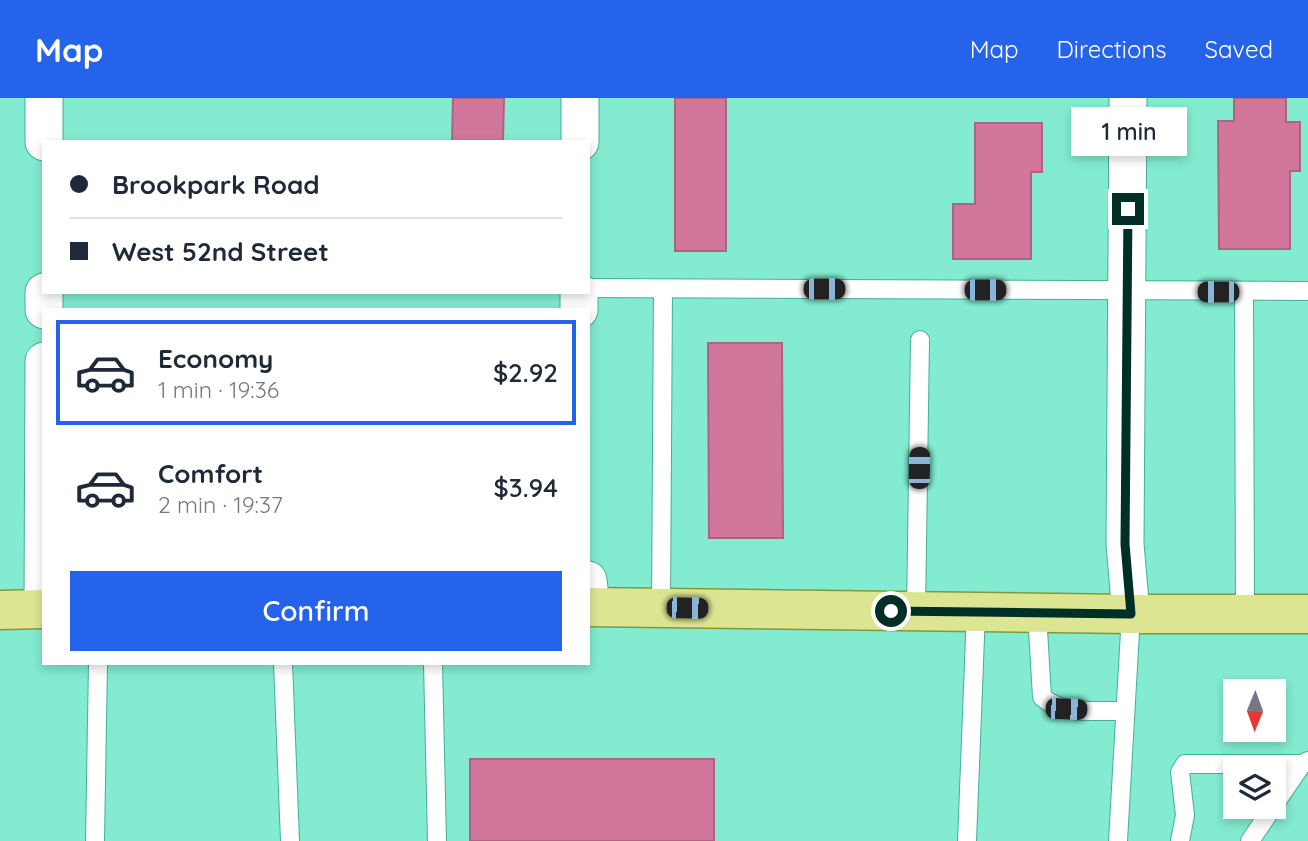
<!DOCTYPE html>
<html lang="en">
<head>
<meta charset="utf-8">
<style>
  body { margin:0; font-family:Quicksand,sans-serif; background:#f2f2f3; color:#1f2937; height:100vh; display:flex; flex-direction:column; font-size:26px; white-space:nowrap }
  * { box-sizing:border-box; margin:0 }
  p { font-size:23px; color:#747a83 }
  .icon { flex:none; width:38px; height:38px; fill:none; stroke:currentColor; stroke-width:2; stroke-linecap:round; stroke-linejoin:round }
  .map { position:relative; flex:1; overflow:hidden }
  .drawer { position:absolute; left:42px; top:210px; width:548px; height:357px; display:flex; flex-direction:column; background:#fff; border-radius:0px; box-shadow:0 4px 10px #0003 }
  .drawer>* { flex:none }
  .guide { position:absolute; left:42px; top:42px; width:548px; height:154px; border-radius:0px; box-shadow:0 4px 10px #0003; display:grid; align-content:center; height:154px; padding:0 28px; background:#fff }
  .needle { width:46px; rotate:181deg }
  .fabs { position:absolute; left:1223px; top:581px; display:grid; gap:14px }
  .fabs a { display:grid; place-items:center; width:63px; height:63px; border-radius:0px; background:#fff; box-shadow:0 4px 10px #0003; font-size:35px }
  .end { position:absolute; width:32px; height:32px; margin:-16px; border:9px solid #002f25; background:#fff; box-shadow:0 0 0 4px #fff }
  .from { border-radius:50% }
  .bubble { position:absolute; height:49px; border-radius:0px; background:#fff; box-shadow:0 4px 10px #0003; font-size:23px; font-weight:600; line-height:49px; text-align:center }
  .car { position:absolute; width:21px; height:42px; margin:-21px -10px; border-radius:9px; box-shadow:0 0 5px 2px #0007; background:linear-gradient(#222 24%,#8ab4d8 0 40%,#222 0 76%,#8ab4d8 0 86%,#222 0) }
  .guide b { display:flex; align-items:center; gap:24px; height:66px; font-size:26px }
  .guide b+b { border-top:2px solid #e0e1e3 }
  .guide i { width:18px; height:18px; background:#1f2937 }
  ul { padding:12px 0 0; list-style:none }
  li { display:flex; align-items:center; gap:21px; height:105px; margin:0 14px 10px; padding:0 14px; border:4px solid transparent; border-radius:0px }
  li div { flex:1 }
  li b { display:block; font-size:26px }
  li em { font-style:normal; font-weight:600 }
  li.selected { border-color:#2563eb }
  li>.icon { width:63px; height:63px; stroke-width:1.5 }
  .cta { display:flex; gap:14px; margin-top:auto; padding:14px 28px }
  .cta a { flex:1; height:80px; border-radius:0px; background:#2563eb; color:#fff; font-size:28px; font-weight:600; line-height:80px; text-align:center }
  header { display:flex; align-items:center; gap:42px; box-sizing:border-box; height:98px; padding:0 35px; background:#2563eb; color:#fff }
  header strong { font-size:33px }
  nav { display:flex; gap:38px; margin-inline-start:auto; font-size:24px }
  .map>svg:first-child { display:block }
  .building { fill:#d0779b; stroke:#b06381; stroke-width:2 }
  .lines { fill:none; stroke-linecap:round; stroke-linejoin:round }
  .lane-casing { stroke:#43b097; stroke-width:20 }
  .street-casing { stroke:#43b097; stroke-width:39 }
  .primary-casing { stroke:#7f9a3c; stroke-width:41 }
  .lane { stroke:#fff; stroke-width:18 }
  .street { stroke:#fff; stroke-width:37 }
  .primary { stroke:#dce591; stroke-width:38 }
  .route { stroke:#002f25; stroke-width:9 }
</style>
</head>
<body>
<header>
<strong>Map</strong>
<nav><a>Map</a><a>Directions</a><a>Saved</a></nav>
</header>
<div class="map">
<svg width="1308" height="743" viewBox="0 0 1308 743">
  <rect width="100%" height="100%" fill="#82ebd0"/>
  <g class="building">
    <path d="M453,0H504L503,44H452Z"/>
    <rect x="675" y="0" width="51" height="153"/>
    <path d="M1234,0H1286V24H1300V73H1290V151H1219L1218,23H1234Z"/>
    <path d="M975,25H1042V74H1031V161H953V106H975Z"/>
    <path d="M708,245H782L783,440H709Z"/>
    <rect x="470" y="661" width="244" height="82"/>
  </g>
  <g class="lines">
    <defs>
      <g id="lane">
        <path d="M588,190L1308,193"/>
        <path d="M1244,193L1245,516"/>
        <path d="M661,509L663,191"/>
        <path d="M916,514L920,242"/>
        <path d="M1037,515L1042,599C1063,618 1098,612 1125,613"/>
        <path d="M283,565L290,743"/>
        <path d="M433,565L437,743"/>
        <path d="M1274,707L1302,666"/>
        <path d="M95,743L98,565"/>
        <path d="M967,743L976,514"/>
        <path d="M1118,743L1131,516"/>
        <path d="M1180,743L1185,717L1180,674L1185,666H1302L1308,663"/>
        <path d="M1250,743L1273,709"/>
      </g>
      <g id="street">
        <path d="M1128,0L1125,446L1131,516"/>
        <path d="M44,44V0"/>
        <path d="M580,44V0"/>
        <path d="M579,194V212"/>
        <path d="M44,212V194"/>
        <path d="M588,482L591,509"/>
        <path d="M43,511L44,263"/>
      </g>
      <g id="primary">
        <path d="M588,509L1131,516H1308"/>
        <path d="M0,512L44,511"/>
      </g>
    </defs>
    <use href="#lane" class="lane-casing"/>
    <use href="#street" class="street-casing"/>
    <use href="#primary" class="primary-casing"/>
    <use href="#lane" class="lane"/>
    <use href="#street" class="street"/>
    <use href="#primary" class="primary"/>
  </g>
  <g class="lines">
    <path class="route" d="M891,513L1131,516L1125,446L1128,111"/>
  </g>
</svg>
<div class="fabs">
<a><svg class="needle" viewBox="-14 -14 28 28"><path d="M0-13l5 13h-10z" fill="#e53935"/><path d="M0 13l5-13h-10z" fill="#747a83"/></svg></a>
<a><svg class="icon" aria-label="layers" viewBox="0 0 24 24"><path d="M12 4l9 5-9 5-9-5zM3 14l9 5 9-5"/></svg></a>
</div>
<i class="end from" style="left:891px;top:513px"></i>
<i class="end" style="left:1128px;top:111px"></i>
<div class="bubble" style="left:1071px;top:9px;width:116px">1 min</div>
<i class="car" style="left:824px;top:191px;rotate:90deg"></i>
<i class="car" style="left:985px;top:192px;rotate:90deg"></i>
<i class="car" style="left:1218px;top:194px;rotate:270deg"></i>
<i class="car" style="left:919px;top:370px;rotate:1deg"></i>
<i class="car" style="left:687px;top:510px;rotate:91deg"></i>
<i class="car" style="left:1066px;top:611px;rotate:92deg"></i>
<div class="guide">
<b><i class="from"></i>Brookpark Road</b>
<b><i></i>West 52nd Street</b>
</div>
<section class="drawer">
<ul>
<li class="selected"><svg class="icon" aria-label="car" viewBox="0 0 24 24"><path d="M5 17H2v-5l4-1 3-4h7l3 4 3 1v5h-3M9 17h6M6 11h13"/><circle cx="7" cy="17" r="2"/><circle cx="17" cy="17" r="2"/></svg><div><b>Economy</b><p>1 min · 19:36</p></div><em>$2.92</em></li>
<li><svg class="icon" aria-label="car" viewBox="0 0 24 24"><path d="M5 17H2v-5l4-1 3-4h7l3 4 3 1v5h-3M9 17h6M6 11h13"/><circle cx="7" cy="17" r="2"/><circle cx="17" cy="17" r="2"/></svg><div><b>Comfort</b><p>2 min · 19:37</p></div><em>$3.94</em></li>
</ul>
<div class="cta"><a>Confirm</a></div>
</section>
</div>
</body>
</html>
